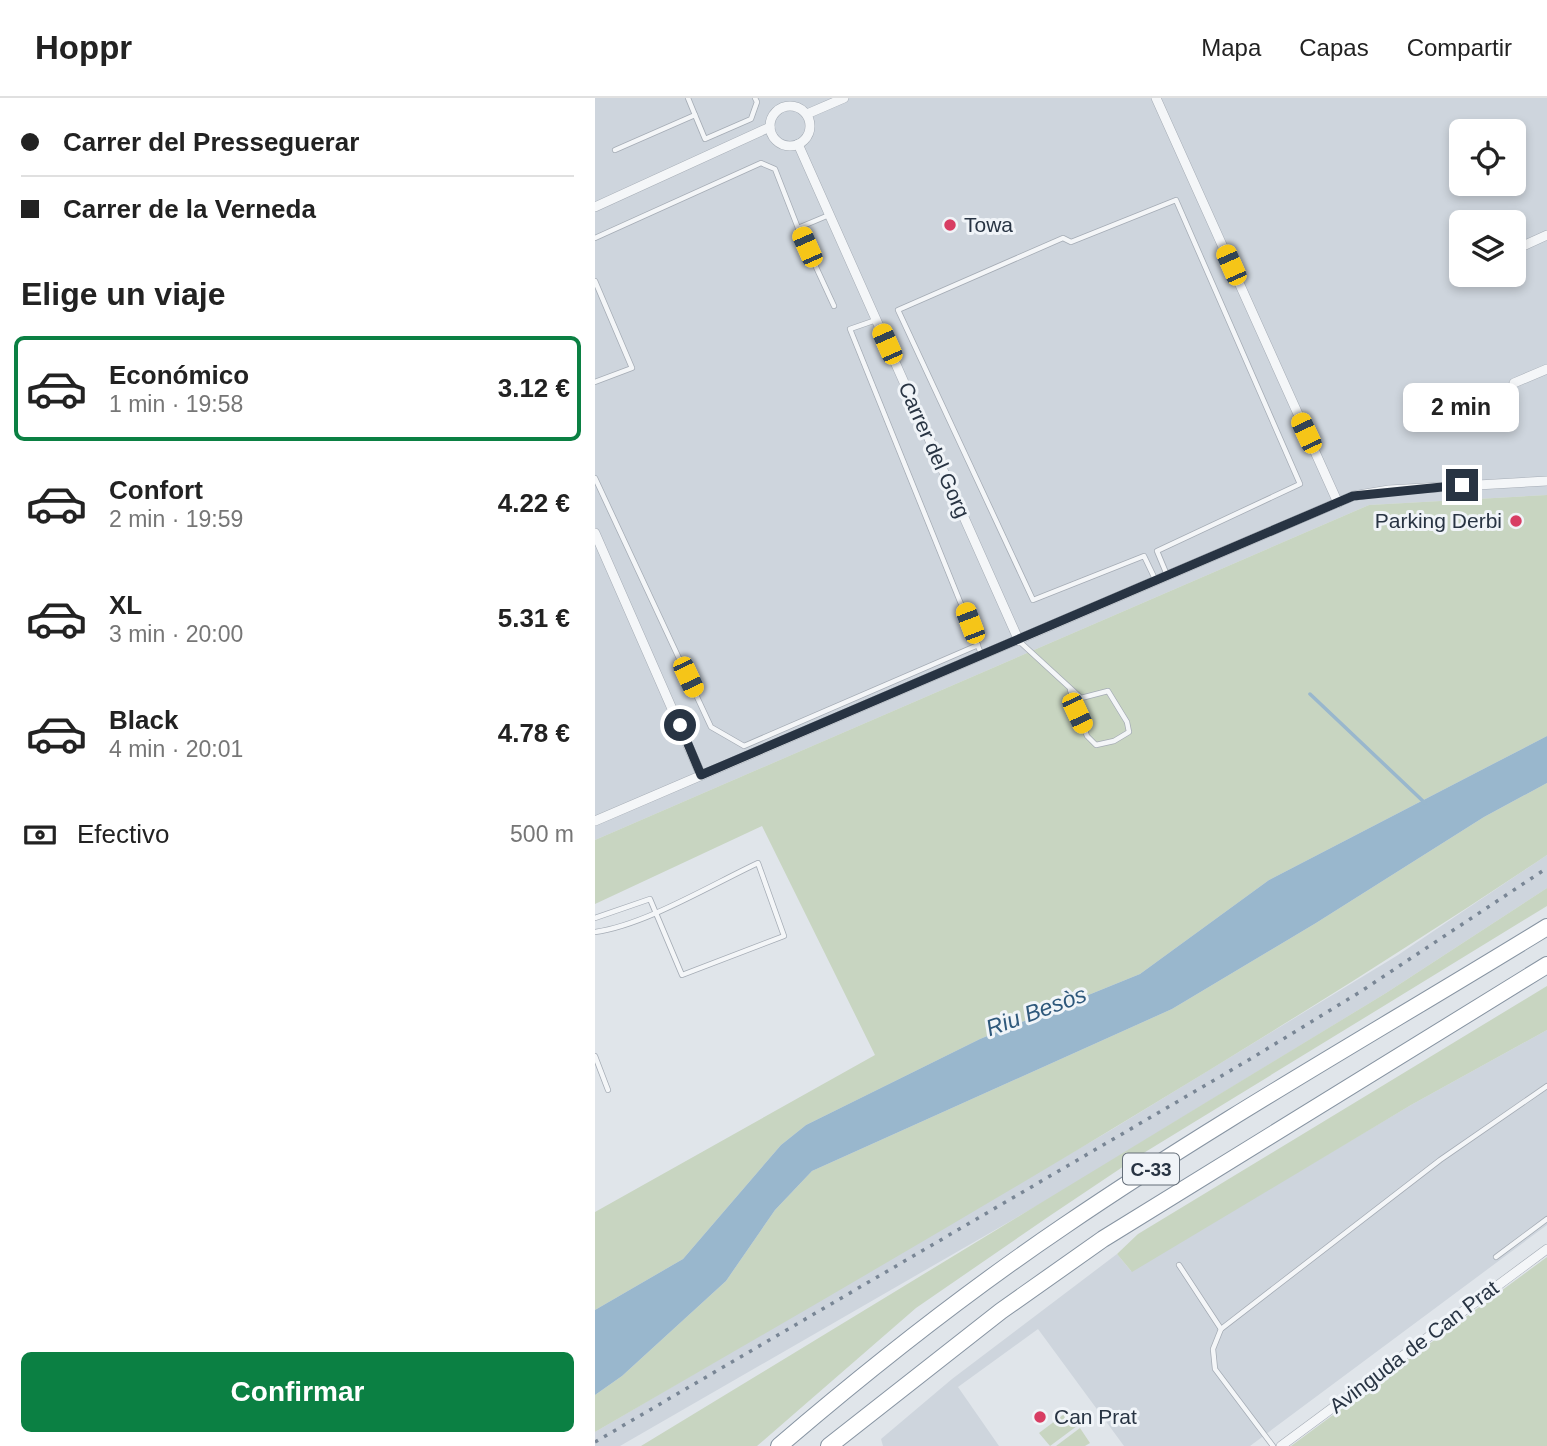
<!DOCTYPE html>
<html lang="es">
<head>
<meta charset="utf-8">
<style>
  body { margin:0; font-family:Arial,sans-serif; background:#f6f6f6; color:#222; height:100vh; display:flex; flex-direction:column; font-size:26px; white-space:nowrap }
  * { box-sizing:border-box; margin:0 }
  p { font-size:23px; color:#767676 }
  .icon { flex:none; width:38px; height:38px; fill:none; stroke:currentColor; stroke-width:2; stroke-linecap:round; stroke-linejoin:round }
  .map { position:relative; flex:1; overflow:hidden }
  .side { display:flex; flex-direction:column; background:#fff; width:595px }
  .side>* { flex:none }
  .guide { display:grid; align-content:center; height:154px; padding:0 21px; background:#fff }
  .controls { position:absolute; left:854px; top:21px; display:grid; gap:14px }
  .controls a { display:grid; place-items:center; width:77px; height:77px; border-radius:10px; background:#fff; box-shadow:0 4px 10px #0003; font-size:35px }
  .end { position:absolute; width:32px; height:32px; margin:-16px; border:9px solid #283443; background:#fff; box-shadow:0 0 0 4px #fff }
  .from { border-radius:50% }
  .bubble { position:absolute; height:49px; border-radius:10px; background:#fff; box-shadow:0 4px 10px #0003; font-size:23px; font-weight:600; line-height:49px; text-align:center }
  .car { position:absolute; width:21px; height:42px; margin:-21px -10px; border-radius:9px; box-shadow:0 0 5px 2px #0007; background:linear-gradient(#f5c518 24%,#345 0 40%,#f5c518 0 76%,#345 0 86%,#f5c518 0) }
  .guide b { display:flex; align-items:center; gap:24px; height:66px; font-size:26px }
  .guide b+b { border-top:2px solid #e0e0e0 }
  .guide i { width:18px; height:18px; background:#222 }
  ul { padding:0; list-style:none }
  li { display:flex; align-items:center; gap:21px; height:105px; margin:0 14px 10px; padding:0 7px; border:4px solid transparent; border-radius:10px }
  li div { flex:1 }
  li b { display:block; font-size:26px }
  li em { font-style:normal; font-weight:600 }
  li.active { border-color:#0b8043 }
  li>.icon { width:63px; height:63px; stroke-width:1.5 }
  h2 { padding:0 21px; font-size:32px; line-height:84px }
  .pay { display:flex; align-items:center; gap:18px; height:77px; padding:0 21px; font-size:26px }
  .pay p { margin-inline-start:auto }
  .cta { display:flex; gap:14px; margin-top:auto; padding:14px 21px }
  .cta a { flex:1; height:80px; border-radius:10px; background:#0b8043; color:#fff; font-size:28px; font-weight:600; line-height:80px; text-align:center }
  header { display:flex; align-items:center; gap:42px; box-sizing:border-box; height:98px; padding:0 35px; background:#fff; border-bottom:2px solid #e0e0e0 }
  header strong { font-size:33px }
  nav { display:flex; gap:38px; margin-inline-start:auto; font-size:24px }
  main { display:flex; flex:1; min-height:0 }
  .map>svg:first-child { display:block }
  .built { fill:#ced5dd; fill-rule:evenodd }
  .green { fill:#c8d5c1 }
  .water { fill:#99b7cd }
  .lines { fill:none; stroke-linecap:round; stroke-linejoin:round }
  .stream { stroke:#99b7cd; stroke-width:3.5 }
  .lane-casing { stroke:#a5acb5; stroke-width:6 }
  .street-casing { stroke:#a5acb5; stroke-width:10 }
  .highway-casing { stroke:#8794a2; stroke-width:18 }
  .lane { stroke:#f4f6f8; stroke-width:4.5 }
  .street { stroke:#f4f6f8; stroke-width:9 }
  .highway { stroke:#fff; stroke-width:16 }
  .rail { stroke:#798695; stroke-width:3.5; stroke-dasharray:3.5 7; stroke-linecap:butt }
  .route { stroke:#283443; stroke-width:9 }
  .poi-dot { fill:#d83d63; stroke:#f0f4f8; stroke-width:2.5 }
  .labels { text-anchor:middle; stroke-width:6; stroke-linejoin:round; paint-order:stroke }
  .shield { fill:#f0f4f8; stroke:#646e79; stroke-width:2 }
  .shield-label { font-size:19px; font-weight:bold; fill:#283443 }
  .poi-label { font-size:21px; fill:#283443; stroke:#f0f4f8; text-anchor:start }
  .street-label { font-size:21px; fill:#283443; stroke:#f0f4f8 }
  .water-label { font-size:23px; font-style:italic; fill:#2e587b; stroke:#f0f4f8 }
</style>
</head>
<body>
<header>
<strong>Hoppr</strong>
<nav><a>Mapa</a><a>Capas</a><a>Compartir</a></nav>
</header>
<main>
<section class="side">
<div class="guide">
<b><i class="from"></i>Carrer del Presseguerar</b>
<b><i></i>Carrer de la Verneda</b>
</div>
<h2>Elige un viaje</h2>
<ul>
<li class="active"><svg class="icon" aria-label="car" viewBox="0 0 24 24"><path d="M5 17H2v-5l4-1 3-4h7l3 4 3 1v5h-3M9 17h6M6 11h13"/><circle cx="7" cy="17" r="2"/><circle cx="17" cy="17" r="2"/></svg><div><b>Económico</b><p>1 min · 19:58</p></div><em>3.12 €</em></li>
<li><svg class="icon" aria-label="car" viewBox="0 0 24 24"><path d="M5 17H2v-5l4-1 3-4h7l3 4 3 1v5h-3M9 17h6M6 11h13"/><circle cx="7" cy="17" r="2"/><circle cx="17" cy="17" r="2"/></svg><div><b>Confort</b><p>2 min · 19:59</p></div><em>4.22 €</em></li>
<li><svg class="icon" aria-label="car" viewBox="0 0 24 24"><path d="M5 17H2v-5l4-1 3-4h7l3 4 3 1v5h-3M9 17h6M6 11h13"/><circle cx="7" cy="17" r="2"/><circle cx="17" cy="17" r="2"/></svg><div><b>XL</b><p>3 min · 20:00</p></div><em>5.31 €</em></li>
<li><svg class="icon" aria-label="car" viewBox="0 0 24 24"><path d="M5 17H2v-5l4-1 3-4h7l3 4 3 1v5h-3M9 17h6M6 11h13"/><circle cx="7" cy="17" r="2"/><circle cx="17" cy="17" r="2"/></svg><div><b>Black</b><p>4 min · 20:01</p></div><em>4.78 €</em></li>
</ul>
<div class="pay"><svg class="icon" aria-label="cash" viewBox="0 0 24 24"><path d="M3 7h18v10H3z"/><circle cx="12" cy="12" r="2"/></svg>Efectivo<p>500 m</p></div>
<div class="cta"><a>Confirmar</a></div>
</section>
<div class="map">
<svg width="952" height="1348" viewBox="0 0 952 1348">
  <rect width="100%" height="100%" fill="#e0e5ea"/>
  <g class="built">
    <path d="M0,0H952V397L774,407L0,742ZM866,33H919V86H866ZM866,124H919V177H866Z"/>
    <path d="M952,757V790L791,895L452,1102L25,1348H0V1334L516,1032L803,857Z"/>
    <path d="M952,932V1127L655,1348H529L443,1231L363,1289L404,1348H288L286,1341L357,1281L522,1156L536,1173L816,1007Z"/>
  </g>
  <g class="green">
    <path d="M952,397V638L674,782L545,876L385,941L211,1027L186,1047L88,1161L0,1212V1114L280,957L167,728L0,806V742L774,407Z"/>
    <path d="M952,685V757C643,963 321,1148 0,1334V1297L27,1278L131,1183L180,1112L217,1073L577,911L721,825L889,719Z"/>
    <path d="M952,790V808L547,1056L456,1117L321,1210L162,1348H46L791,895Z"/>
    <path d="M952,888V932L816,1007L537,1174L522,1156L543,1136Z"/>
    <path d="M952,1159V1348H696Z"/>
    <path d="M472,1314L482,1328L455,1348L444,1335Z"/>
    <path d="M485,1330L495,1345L490,1348H461Z"/>
  </g>
  <path class="water" d="M952,638V685L889,719L721,825L577,911L217,1073L180,1112L131,1183L27,1278L0,1297V1212L88,1161L186,1047L211,1027L385,941L545,876L674,782Z"/>
  <g class="lines">
    <path class="stream" d="M715,596L830,705"/>
    <defs>
      <g id="lane">
        <path d="M93,0L100,17"/>
        <path d="M20,52L100,17L110,41L156,21L162,4L160,0"/>
        <path d="M234,117L203,130L239,208"/>
        <path d="M0,140L166,65L180,71L203,130"/>
        <path d="M0,183L37,270L0,284"/>
        <path d="M281,222L255,231L387,558"/>
        <path d="M881,305L918,286"/>
        <path d="M0,380L116,629L149,648L383,547"/>
        <path d="M560,481L549,458L438,502L303,212L468,140L476,144L581,102L705,386L562,453L572,477"/>
        <path d="M425,544L486,600L513,593L532,624L534,634L519,643L501,647L492,638L475,592"/>
        <path d="M0,820L55,801L87,877L189,838L163,765C116,787 50,827 0,834"/>
        <path d="M0,958L13,992"/>
        <path d="M901,1159L952,1121"/>
        <path d="M584,1167L626,1231"/>
        <path d="M678,1348L620,1271L618,1251L626,1231L845,1062L952,988"/>
      </g>
      <g id="street">
        <path d="M561,0L743,405"/>
        <circle cx="195" cy="28" r="20"/>
        <path d="M212,16L249,0"/>
        <path d="M203,46L424,543"/>
        <path d="M0,109L175,29"/>
        <path d="M919,152L952,137"/>
        <path d="M919,285L952,271"/>
        <path d="M0,435L106,677"/>
        <path d="M0,723L758,398L794,392L952,383"/>
        <path d="M686,1348L952,1151"/>
      </g>
      <g id="highway">
        <path d="M184,1348C275,1270 370,1195 469,1128C626,1021 791,928 952,829"/>
        <path d="M234,1348L406,1213L508,1141L952,867"/>
      </g>
    </defs>
    <use href="#lane" class="lane-casing"/>
    <use href="#street" class="street-casing"/>
    <use href="#highway" class="highway-casing"/>
    <use href="#lane" class="lane"/>
    <use href="#street" class="street"/>
    <use href="#highway" class="highway"/>
    <path class="rail" d="M0,1344L657,960L765,894L952,770"/>
  </g>
  <g class="lines">
    <path class="route" d="M85,627L106,677L758,398L867,387"/>
  </g>
  <g class="poi-dot">
    <circle cx="355" cy="127" r="7"/>
    <circle cx="921" cy="423" r="7"/>
    <circle cx="445" cy="1319" r="7"/>
  </g>
  <g class="labels">
    <rect class="shield" x="528" y="1055.5" width="56" height="31" rx="5"/>
    <g class="shield-label">
      <text x="556" y="1078">C-33</text>
    </g>
    <g class="poi-label">
      <text x="369" y="134">Towa</text>
      <text x="907" y="430" text-anchor="end">Parking Derbi</text>
      <text x="459" y="1326">Can Prat</text>
    </g>
    <g class="street-label">
      <text transform="translate(339 352) rotate(66)" y="7">Carrer del Gorg</text>
      <text transform="translate(819 1249) rotate(-37)" y="7">Avinguda de Can Prat</text>
    </g>
    <g class="water-label">
      <text transform="translate(441 913) rotate(-20)" y="8">Riu Besòs</text>
    </g>
  </g>
</svg>
<div class="controls">
<a><svg class="icon" aria-label="locate" viewBox="0 0 24 24"><circle cx="12" cy="12" r="6"/><path d="M12 2v4M12 18v4M2 12h4M18 12h4"/></svg></a>
<a><svg class="icon" aria-label="layers" viewBox="0 0 24 24"><path d="M12 4l9 5-9 5-9-5zM3 14l9 5 9-5"/></svg></a>
</div>
<i class="end from" style="left:85px;top:627px"></i>
<i class="end" style="left:867px;top:387px"></i>
<div class="bubble" style="left:808px;top:285px;width:116px">2 min</div>
<i class="car" style="left:212px;top:149px;rotate:336deg"></i>
<i class="car" style="left:636px;top:167px;rotate:336deg"></i>
<i class="car" style="left:292px;top:246px;rotate:336deg"></i>
<i class="car" style="left:711px;top:335px;rotate:335deg"></i>
<i class="car" style="left:375px;top:525px;rotate:339deg"></i>
<i class="car" style="left:93px;top:579px;rotate:155deg"></i>
<i class="car" style="left:482px;top:615px;rotate:155deg"></i>
</div>
</main>
</body>
</html>
